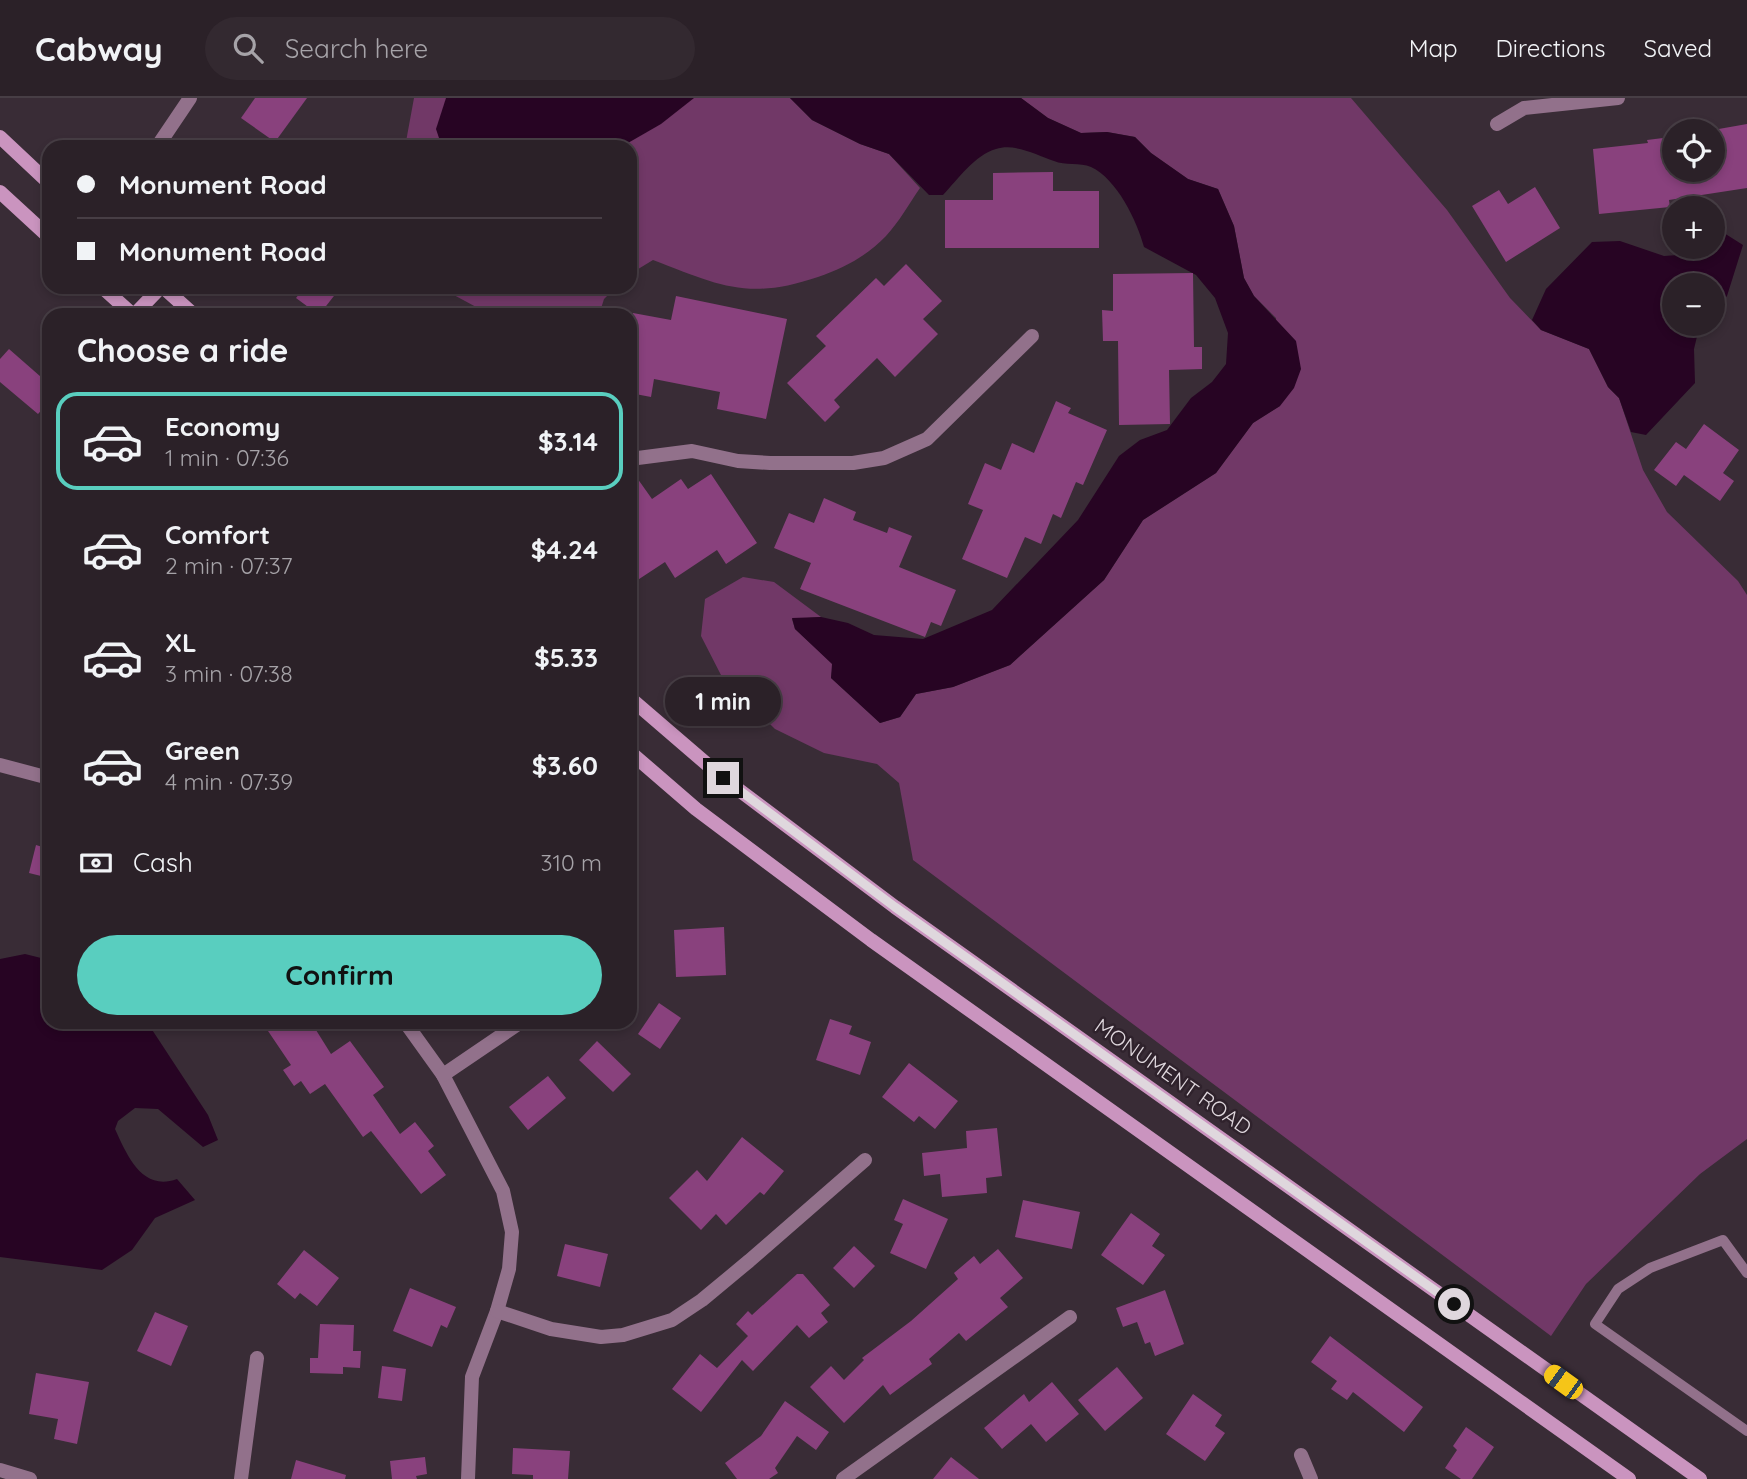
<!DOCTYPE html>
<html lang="en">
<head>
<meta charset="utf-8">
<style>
  body { margin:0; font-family:Quicksand,sans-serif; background:#332930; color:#f1f3f6; height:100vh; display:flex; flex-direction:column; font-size:26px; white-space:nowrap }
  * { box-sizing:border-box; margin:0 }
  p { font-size:23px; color:#a6a3a8 }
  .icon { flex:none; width:38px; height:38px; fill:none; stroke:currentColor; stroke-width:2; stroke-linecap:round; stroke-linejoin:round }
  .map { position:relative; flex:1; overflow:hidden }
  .side { position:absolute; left:42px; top:210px; width:595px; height:721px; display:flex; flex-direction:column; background:#2b2128; border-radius:21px; box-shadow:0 4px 10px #0003,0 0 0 2px #473e45 }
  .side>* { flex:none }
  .guide { position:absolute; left:42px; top:42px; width:595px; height:154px; border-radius:21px; box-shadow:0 4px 10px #0003,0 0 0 2px #473e45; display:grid; align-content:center; height:154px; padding:0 35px; background:#2b2128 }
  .buttons { position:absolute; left:1662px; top:21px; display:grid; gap:14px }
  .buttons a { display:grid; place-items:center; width:63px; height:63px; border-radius:50%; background:#2b2128; box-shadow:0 4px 10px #0003,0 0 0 2px #473e45; font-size:35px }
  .end { position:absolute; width:32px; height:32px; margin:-16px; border:9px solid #dfd7dd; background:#111; box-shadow:0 0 0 4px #111 }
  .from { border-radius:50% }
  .bubble { position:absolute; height:49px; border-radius:24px; background:#2b2128; box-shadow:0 4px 10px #0003,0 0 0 2px #473e45; font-size:23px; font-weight:800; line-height:49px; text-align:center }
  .car { position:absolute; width:21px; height:42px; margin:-21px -10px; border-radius:9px; box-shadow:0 0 5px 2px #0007; background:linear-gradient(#f5c518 24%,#345 0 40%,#f5c518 0 76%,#345 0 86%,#f5c518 0) }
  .guide b { display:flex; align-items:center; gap:24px; height:66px; font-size:26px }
  .guide b+b { border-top:2px solid #473e45 }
  .guide i { width:18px; height:18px; background:#f1f3f6 }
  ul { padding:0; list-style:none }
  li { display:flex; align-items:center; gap:21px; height:98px; margin:0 14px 10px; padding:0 21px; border:4px solid transparent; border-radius:21px }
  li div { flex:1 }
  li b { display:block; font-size:26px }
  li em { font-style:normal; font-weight:800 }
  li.selected { border-color:#59cebf }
  li>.icon { width:63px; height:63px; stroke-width:1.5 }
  h2 { padding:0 35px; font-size:32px; line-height:84px }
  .pay { display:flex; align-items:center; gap:18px; height:77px; padding:0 35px; font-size:26px }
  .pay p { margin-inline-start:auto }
  .button { display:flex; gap:14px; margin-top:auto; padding:14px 35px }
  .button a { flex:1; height:80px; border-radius:42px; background:#59cebf; color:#111; font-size:28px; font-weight:800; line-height:80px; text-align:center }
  header { display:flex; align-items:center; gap:42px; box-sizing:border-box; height:98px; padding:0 35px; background:#2b2128; border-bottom:2px solid #473e45 }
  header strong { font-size:33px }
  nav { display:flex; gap:38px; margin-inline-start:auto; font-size:24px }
  .search { width:490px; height:63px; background:#332930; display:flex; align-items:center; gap:18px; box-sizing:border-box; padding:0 24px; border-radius:38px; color:#a6a3a8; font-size:26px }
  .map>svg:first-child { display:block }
  .grass { fill:#713867 }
  .water { fill:#270423 }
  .building { fill:#89417d }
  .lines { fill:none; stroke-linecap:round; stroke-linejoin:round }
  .lane { stroke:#92718b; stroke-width:10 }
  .street { stroke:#92718b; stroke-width:14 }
  .secondary { stroke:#ca94bf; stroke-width:14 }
  .route { stroke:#dfd7dd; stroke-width:9 }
  .labels { text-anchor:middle; stroke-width:5; stroke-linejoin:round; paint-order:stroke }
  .street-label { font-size:21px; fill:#dfd7dd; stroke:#2f222c }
</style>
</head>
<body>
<header>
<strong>Cabway</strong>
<div class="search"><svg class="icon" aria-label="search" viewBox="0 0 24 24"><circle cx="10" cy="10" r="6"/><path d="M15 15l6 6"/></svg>Search here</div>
<nav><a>Map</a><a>Directions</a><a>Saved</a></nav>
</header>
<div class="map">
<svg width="1747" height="1381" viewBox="0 0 1747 1381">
  <rect width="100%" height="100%" fill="#392c36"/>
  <g class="grass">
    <path d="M414,0H790L812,22L860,46L889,56L920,90C909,106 899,124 886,138C867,158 844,170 818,179C747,203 719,187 653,162L630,176V49H405Z"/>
    <path d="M1021,0H1351L1447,112L1510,200L1541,232L1589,251L1608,289L1619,300L1643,372L1667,414L1738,483L1747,497V1041L1700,1076L1586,1186L1551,1238L913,762L899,685L877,666L824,655L775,631L722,579L701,538L705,501L743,479L774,484L821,519L792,521L795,531L833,566L831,580L880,625L900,619L916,596L953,589L1010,567L1104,482L1143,422L1216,375L1253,325L1280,308L1276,220L1254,198L1244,180L1234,128L1218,91L1188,81L1151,55L1135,39L1107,34L1081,35L1048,20Z"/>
    <path d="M439,189H616L604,201L599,217H491Z"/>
  </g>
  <g class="water">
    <path d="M446,0H694L661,26L621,49H442L436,31Z"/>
    <path d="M790,0H1021L1048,20L1081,35L1107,34L1135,39L1151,55L1188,81L1218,91L1234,128L1244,180L1254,198L1296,243L1301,271L1294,290L1280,308L1253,325L1216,375L1143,422L1104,482L1010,567L953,589L916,596L900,619L880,625L831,580L832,566L795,531L792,520L821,519L848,525L874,537L923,541L992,512L1078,422L1119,358L1140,342L1167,332L1191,300L1212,284L1226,266L1228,235L1215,200L1196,177L1144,149C1137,123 1117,81 1091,69C1080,64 1065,68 1054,63C1037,57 1015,45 996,51C975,57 958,81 943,97H929L889,56L860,46L812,22Z"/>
    <path d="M1724,135L1743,147L1727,198L1713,212V187H1675V226H1700L1694,251L1695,285L1646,337L1631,334L1619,300L1608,289L1589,251L1541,232L1532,222L1546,191L1592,144L1620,143L1664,158L1678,157L1690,149H1713V137Z"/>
    <path d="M25,856L49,862V924H147L208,1017L218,1042L203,1049L158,1011L135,1010L118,1023L115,1031C127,1057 142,1094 177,1081L195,1102L155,1120L132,1152L102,1172L0,1159V861Z"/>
  </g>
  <g class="building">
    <path d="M255,0H307L275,44L241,20Z"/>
    <path d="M1747,26V90L1669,102L1670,109L1599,116L1593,51L1648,45L1647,42L1663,40L1666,72H1713V32Z"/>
    <path d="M1053,74V93H1099V150H945V102H993V75Z"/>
    <path d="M1535,89L1560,130L1506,164L1472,108L1499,92L1508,106Z"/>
    <path d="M906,166L942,203L923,221L938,236L895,279L877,260L834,302L840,309L825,324L787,285L826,248L816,238L876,180L884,188Z"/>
    <path d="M1193,175L1194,249H1202V271L1169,272L1170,326L1119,327L1118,243H1103L1102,212L1113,213V176Z"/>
    <path d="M305,189H341L319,217L296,200Z"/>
    <path d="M676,198L787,221L766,321L717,311L720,294L654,281L651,299L630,295V230L633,215L671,222Z"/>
    <path d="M9,251L49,286V304L38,316L0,284V261Z"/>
    <path d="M1056,303L1071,310L1068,315L1107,332L1083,387L1076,384L1061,420L1053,416L1041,446L1025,439L1007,480L962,461L983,412L968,406L985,365L1001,372L1012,345L1034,355Z"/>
    <path d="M1704,326L1739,352L1723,375L1734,383L1720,403L1684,377L1676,388L1654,372L1676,344L1686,351Z"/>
    <path d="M630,370L652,401L681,381L688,391L711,376L757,445L726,466L717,452L675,480L665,464L630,487Z"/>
    <path d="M824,400L856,414L853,422L887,435L889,429L912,438L899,469L956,492L941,528L931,524L925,539L800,491L811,465L774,450L789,415L814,425Z"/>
    <path d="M36,747L49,751V780L29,775Z"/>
    <path d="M724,829L726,877L676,879L674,832Z"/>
    <path d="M659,905L681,920L660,951L638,936Z"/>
    <path d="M830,921L852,928L849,936L871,944L860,977L816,962Z"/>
    <path d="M273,924H311L331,956L350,943L384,989L373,997L400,1036L415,1024L434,1048L428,1053L446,1077L421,1096L371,1033L363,1039L325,986L310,996L301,983L294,988L283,972L291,967L266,930Z"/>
    <path d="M597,943L631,976L613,994L579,962Z"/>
    <path d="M909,965L958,1003L935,1031L919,1018L914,1024L882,999Z"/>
    <path d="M548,978L566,1000L528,1032L509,1009Z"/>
    <path d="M997,1030L1002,1078L986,1080L987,1095L942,1099L940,1076L924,1078L922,1055L967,1050L966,1033Z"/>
    <path d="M742,1039L784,1073L764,1097L760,1094L726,1127L716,1116L701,1132L669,1100L697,1072L707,1083Z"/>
    <path d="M903,1101L948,1121L926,1171L890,1155L903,1126L894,1122Z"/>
    <path d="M1023,1102L1080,1114L1072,1151L1015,1139Z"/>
    <path d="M1131,1115L1160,1136L1152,1148L1165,1157L1143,1187L1101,1157Z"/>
    <path d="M565,1146L608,1156L600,1189L557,1178Z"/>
    <path d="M854,1148L875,1168L854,1190L833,1170Z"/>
    <path d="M998,1151L1023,1180L1000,1200L1008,1209L966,1243L959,1235L929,1261L932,1266L890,1297L883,1287L844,1325L810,1289L831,1268L844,1282L864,1262L862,1260L911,1223L958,1181L954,1175L974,1158L980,1166Z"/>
    <path d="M304,1152L339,1180L317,1208L300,1195L295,1201L277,1186Z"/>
    <path d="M797,1176H803L830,1207L821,1215L828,1224L809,1240L797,1227L753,1273L742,1262L701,1314L672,1291L700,1256L717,1270L748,1238L736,1226L748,1213L752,1217Z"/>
    <path d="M410,1190L456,1209L447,1230L441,1227L432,1249L393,1233Z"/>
    <path d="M1165,1192L1184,1246L1155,1258L1150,1244L1145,1246L1137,1224L1123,1229L1116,1210Z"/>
    <path d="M155,1214L188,1228L171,1268L137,1253Z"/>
    <path d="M320,1226L354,1227L353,1253H361L360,1270L343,1269V1276L310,1275V1260H318Z"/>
    <path d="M1330,1238L1423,1309L1404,1334L1353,1294L1347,1302L1331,1291L1337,1283L1311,1264Z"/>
    <path d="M382,1268L406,1271L402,1303L378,1300Z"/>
    <path d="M1117,1269L1143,1300L1105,1333L1078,1302Z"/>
    <path d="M36,1275L89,1284L77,1346L54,1341L58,1321L29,1316Z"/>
    <path d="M1052,1284L1079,1316L1046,1344L1031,1326L1002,1351L984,1330L1024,1296L1029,1304Z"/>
    <path d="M1193,1296L1222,1317L1215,1328L1225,1335L1205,1363L1166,1336Z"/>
    <path d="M785,1303L829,1334L816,1352L797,1338L775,1370L778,1375L769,1381H737L725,1365L761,1338Z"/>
    <path d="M1466,1329L1494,1349L1472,1381H1461L1445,1370L1457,1352L1453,1348Z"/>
    <path d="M513,1350L570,1353L568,1381H533V1377L512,1376Z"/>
    <path d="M425,1359L427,1376L416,1378L417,1381H392L390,1363Z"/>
    <path d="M951,1359L979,1381H933Z"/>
    <path d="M296,1362L346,1377L345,1381H291Z"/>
  </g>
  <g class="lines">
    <path class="lane" d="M1747,1175L1723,1142L1650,1170L1618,1191L1595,1226L1747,1333"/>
    <g class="street">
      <path d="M1497,26L1524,10L1618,0"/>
      <path d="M157,49L190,0"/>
      <path d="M630,361L692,353L738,363L770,365H853L884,360L927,341L1032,238"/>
      <path d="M0,667L49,680"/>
      <path d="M405,924L443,977L503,1093L512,1134L509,1171L497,1213L472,1279L468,1381"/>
      <path d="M443,977L521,924"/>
      <path d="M497,1213L551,1231L601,1239L623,1237L672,1222L702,1202L749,1163L865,1062"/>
      <path d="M1301,1357L1311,1381"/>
      <path d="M0,1372L30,1381"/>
      <path d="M241,1381L257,1260"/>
      <path d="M843,1381L1070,1219"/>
    </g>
    <g class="secondary">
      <path d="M0,39L49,85"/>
      <path d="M0,94L49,139"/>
      <path d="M102,189L133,217"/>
      <path d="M163,189L194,217"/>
      <path d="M134,217L161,189"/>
      <path d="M630,600L723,680L895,809L1700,1381"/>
      <path d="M630,654L696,711L871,842L1629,1381"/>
    </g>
  </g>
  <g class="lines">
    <path class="route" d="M723,680L895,809L1454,1206"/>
  </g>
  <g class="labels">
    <g class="street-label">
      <text transform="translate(1173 979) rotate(35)" y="7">MONUMENT ROAD</text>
    </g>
  </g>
</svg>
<div class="buttons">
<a><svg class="icon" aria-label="locate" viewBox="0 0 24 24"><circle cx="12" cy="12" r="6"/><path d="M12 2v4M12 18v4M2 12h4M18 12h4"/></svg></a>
<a>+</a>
<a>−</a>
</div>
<i class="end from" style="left:1454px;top:1206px"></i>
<i class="end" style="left:723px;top:680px"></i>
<div class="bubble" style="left:665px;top:579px;width:116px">1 min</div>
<i class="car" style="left:1563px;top:1284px;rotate:306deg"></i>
<div class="guide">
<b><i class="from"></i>Monument Road</b>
<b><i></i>Monument Road</b>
</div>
<section class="side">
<h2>Choose a ride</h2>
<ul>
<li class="selected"><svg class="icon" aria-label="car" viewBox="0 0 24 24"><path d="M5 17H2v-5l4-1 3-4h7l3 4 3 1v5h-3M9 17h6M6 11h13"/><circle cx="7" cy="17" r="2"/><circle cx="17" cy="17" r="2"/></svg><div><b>Economy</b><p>1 min · 07:36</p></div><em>$3.14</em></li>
<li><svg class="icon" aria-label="car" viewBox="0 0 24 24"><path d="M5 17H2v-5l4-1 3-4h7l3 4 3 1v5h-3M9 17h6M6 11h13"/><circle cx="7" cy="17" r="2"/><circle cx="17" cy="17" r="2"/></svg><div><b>Comfort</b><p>2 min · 07:37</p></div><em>$4.24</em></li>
<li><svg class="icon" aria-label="car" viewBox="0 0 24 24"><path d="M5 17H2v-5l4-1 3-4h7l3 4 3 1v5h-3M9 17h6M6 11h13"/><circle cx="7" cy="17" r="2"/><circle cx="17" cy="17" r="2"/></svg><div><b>XL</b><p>3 min · 07:38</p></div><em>$5.33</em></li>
<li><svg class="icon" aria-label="car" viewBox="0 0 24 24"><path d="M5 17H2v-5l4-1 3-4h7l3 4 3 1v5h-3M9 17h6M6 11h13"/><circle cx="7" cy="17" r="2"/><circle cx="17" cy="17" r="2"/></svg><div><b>Green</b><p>4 min · 07:39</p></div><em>$3.60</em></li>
</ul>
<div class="pay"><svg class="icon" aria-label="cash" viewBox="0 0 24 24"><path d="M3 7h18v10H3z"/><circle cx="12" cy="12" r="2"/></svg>Cash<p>310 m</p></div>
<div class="button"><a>Confirm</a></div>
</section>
</div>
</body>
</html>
